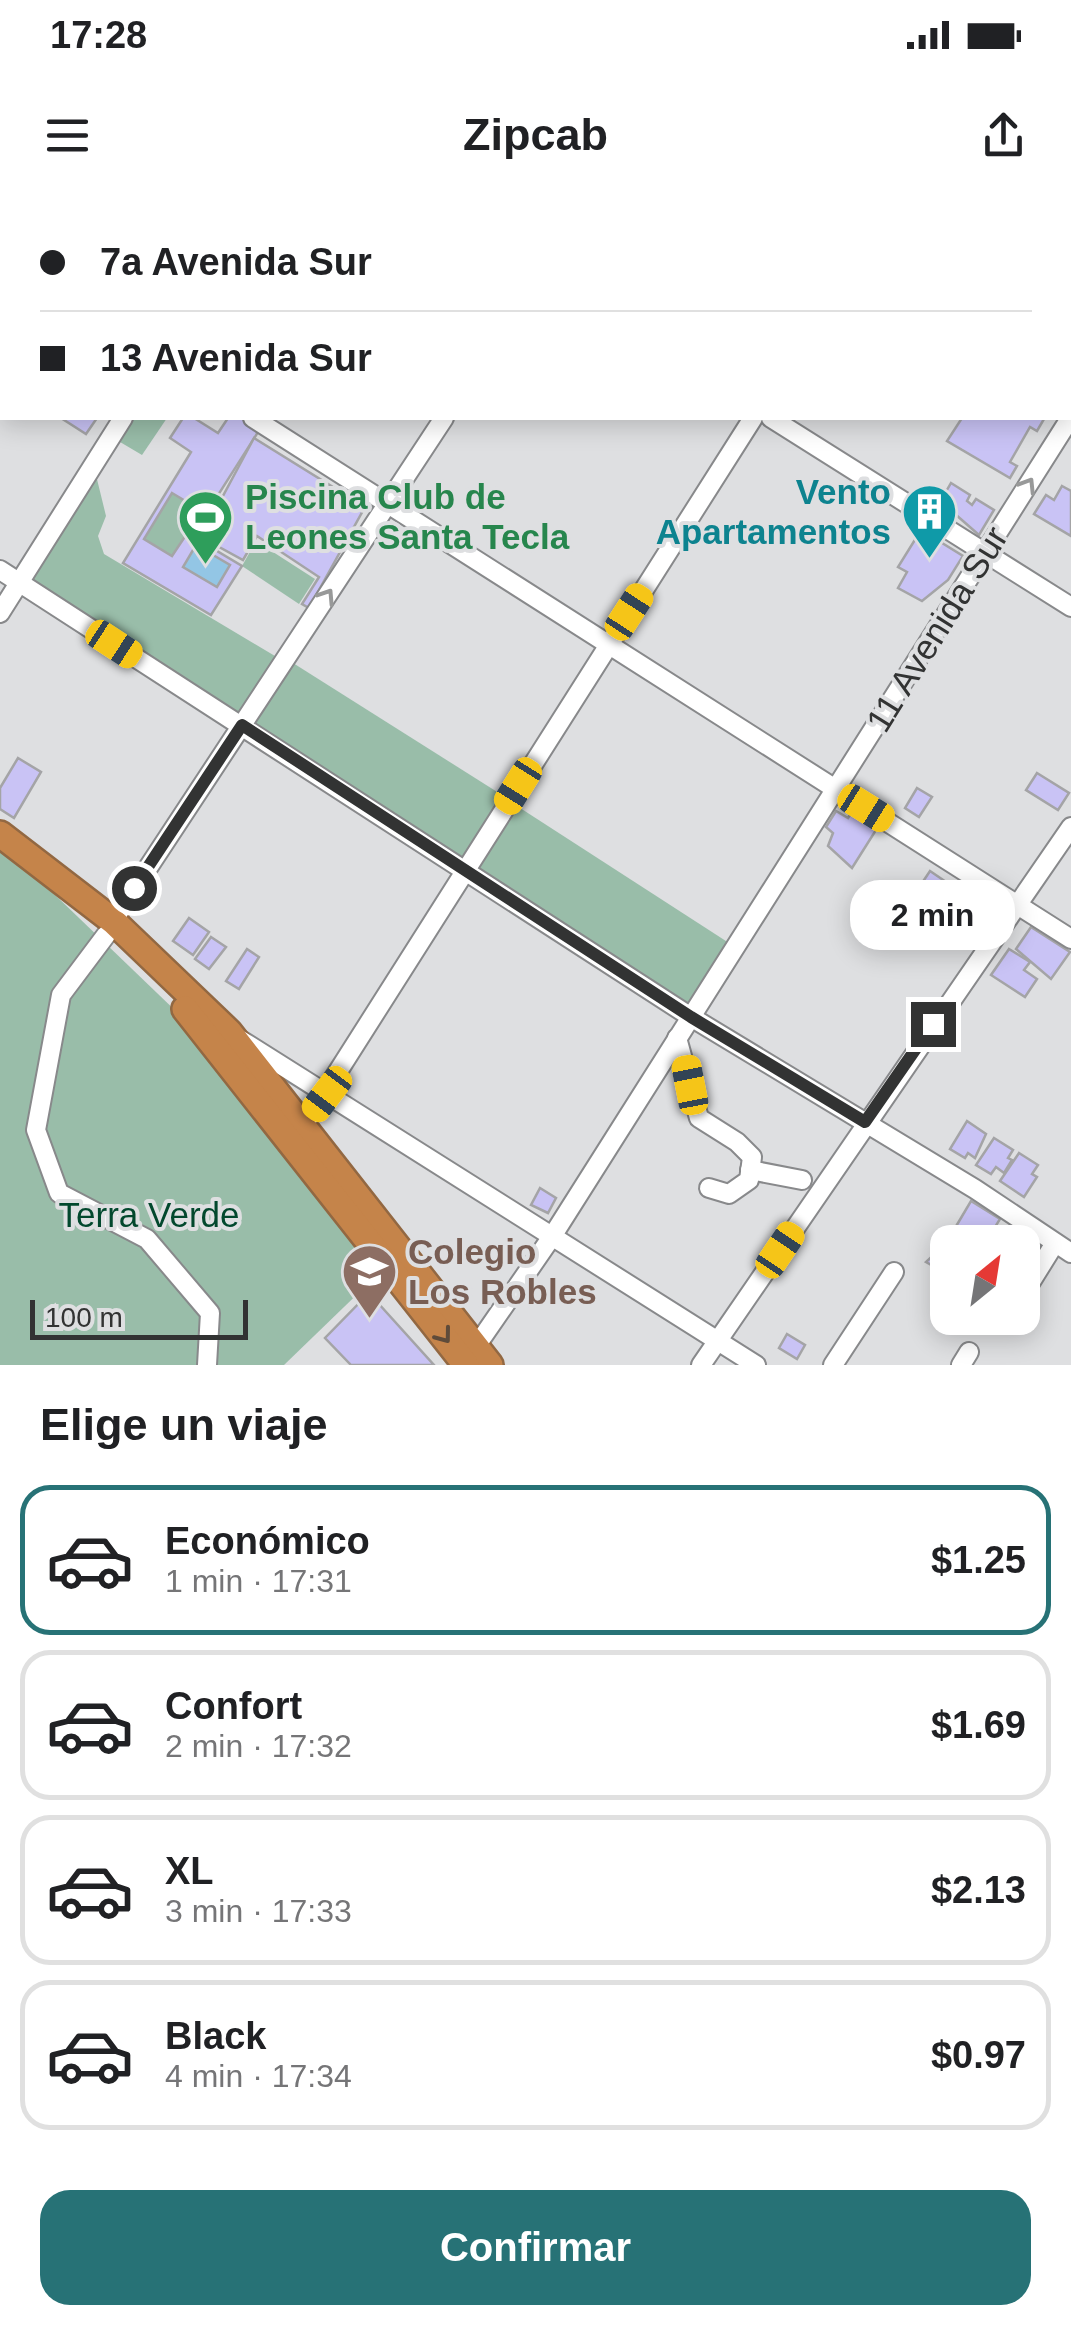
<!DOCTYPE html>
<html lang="es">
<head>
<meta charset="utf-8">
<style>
  body { margin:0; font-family:Helvetica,sans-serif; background:#f2f2f2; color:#202124; height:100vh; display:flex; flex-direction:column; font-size:38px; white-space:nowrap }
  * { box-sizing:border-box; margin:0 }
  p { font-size:32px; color:#757577 }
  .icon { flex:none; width:55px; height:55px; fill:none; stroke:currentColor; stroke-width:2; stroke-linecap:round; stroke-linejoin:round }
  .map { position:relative; height:1165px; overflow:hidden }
  .side { display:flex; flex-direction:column; background:#fff; flex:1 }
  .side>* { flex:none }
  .hud { position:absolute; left:0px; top:0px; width:1072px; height:220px; box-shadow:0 5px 25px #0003; display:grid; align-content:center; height:220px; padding:0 40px; background:#fff }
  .needle { width:65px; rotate:30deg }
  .tools { position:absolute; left:930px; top:1025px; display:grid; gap:20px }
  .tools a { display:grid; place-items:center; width:110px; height:110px; border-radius:20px; background:#fff; box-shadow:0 5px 25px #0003; font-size:50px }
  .scale { position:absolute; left:30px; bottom:25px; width:218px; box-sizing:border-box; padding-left:10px; border:5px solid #323333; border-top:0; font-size:28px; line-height:35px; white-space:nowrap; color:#323333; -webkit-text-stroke:8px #dedfe1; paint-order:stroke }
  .end { position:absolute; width:45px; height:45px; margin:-22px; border:12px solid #323333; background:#fff; box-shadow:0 0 0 5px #fff }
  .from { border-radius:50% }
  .bubble { position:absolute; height:70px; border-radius:30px; background:#fff; box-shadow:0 5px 25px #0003; font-size:32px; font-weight:600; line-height:70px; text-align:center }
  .car { position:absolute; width:30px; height:60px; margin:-30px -15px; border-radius:12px; box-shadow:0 0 8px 2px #0007; background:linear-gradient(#f5c518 24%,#345 0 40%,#f5c518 0 76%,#345 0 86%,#f5c518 0) }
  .hud b { display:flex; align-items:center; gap:35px; height:95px; font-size:38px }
  .hud b+b { border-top:2px solid #e0e0e0 }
  .hud i { width:25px; height:25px; background:#202124 }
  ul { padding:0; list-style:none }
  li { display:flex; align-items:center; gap:30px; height:150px; margin:0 20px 15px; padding:0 20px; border:5px solid #e0e0e0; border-radius:30px }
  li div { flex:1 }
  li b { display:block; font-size:38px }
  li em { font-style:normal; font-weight:600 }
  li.active { border-color:#277276 }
  li>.icon { width:90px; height:90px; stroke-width:1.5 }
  h2 { padding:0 40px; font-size:45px; line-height:120px }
  .cta { display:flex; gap:20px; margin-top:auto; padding:20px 40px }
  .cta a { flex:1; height:115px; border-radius:30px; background:#277276; color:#fff; font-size:40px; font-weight:600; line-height:115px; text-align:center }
  .status { display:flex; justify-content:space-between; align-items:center; height:70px; padding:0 50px; background:#fff; direction:ltr }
  .status svg { height:28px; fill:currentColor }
  header { display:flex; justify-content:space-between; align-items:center; height:130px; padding:0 40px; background:#fff; font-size:45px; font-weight:600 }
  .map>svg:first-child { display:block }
  .green { fill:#99bda9 }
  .water { fill:#93c6e5 }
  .building { fill:#c9c3f5; stroke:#a4a4a6; stroke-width:2.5; fill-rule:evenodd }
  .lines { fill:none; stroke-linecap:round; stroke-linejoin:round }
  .minor-casing { stroke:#88898b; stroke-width:22 }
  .highway-casing { stroke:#926842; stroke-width:30 }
  .path { stroke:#909193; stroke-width:2.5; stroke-dasharray:5 8; stroke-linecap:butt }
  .minor { stroke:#fff; stroke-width:18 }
  .highway { stroke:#c5844a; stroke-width:25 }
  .oneway { stroke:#989999 }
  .oneway2 { stroke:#5e4b3a }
  .route { stroke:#323333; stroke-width:12 }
  .labels { text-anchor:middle; stroke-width:8; stroke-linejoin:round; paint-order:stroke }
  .culture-label { font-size:35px; font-weight:bold; fill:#0d838f; stroke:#dedfe1; text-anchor:end }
  .leisure-label { font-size:35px; font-weight:bold; fill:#27864d; stroke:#dedfe1; text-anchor:start }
  .street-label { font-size:35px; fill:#323333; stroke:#dedfe1 }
  .park-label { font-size:35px; fill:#02482d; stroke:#dedfe1 }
  .education-label { font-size:35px; font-weight:bold; fill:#785e54; stroke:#dedfe1; text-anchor:start }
</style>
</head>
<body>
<div class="status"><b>17:28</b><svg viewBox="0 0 49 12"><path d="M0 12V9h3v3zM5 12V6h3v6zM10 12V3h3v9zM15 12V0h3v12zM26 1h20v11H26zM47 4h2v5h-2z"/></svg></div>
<header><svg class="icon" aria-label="menu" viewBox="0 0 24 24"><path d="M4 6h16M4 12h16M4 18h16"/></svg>Zipcab<svg class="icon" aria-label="share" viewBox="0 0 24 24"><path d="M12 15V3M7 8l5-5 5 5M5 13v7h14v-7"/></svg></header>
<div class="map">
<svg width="1071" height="1165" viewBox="0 0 1071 1165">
  <rect width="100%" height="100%" fill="#dedfe1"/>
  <g class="green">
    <path d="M129,218H167L142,255L115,239Z"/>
    <path d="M95,271L106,316L98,336L104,354L280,459L242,518L26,382Z"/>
    <path d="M172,293L202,311L172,356L144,339Z"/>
    <path d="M256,341L315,379L299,404L242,366Z"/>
    <path d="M293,463L502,595L460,661L252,524Z"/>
    <path d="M517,606L729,743L688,806L476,668Z"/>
    <path d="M0,642L183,818L377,1067L374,1078L284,1165H0Z"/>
  </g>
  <path class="water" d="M196,345L230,365L217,387L183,367Z"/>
  <g class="building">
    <path d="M182,0H239L242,2H186Z"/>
    <path d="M61,218H97L86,234Z"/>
    <path d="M183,218H194L218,233L228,218H242L260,229L192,336L242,366L211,415L123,363L191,252L170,238ZM172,293L202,311L172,356L144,339ZM196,345L230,365L217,387L183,367Z"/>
    <path d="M962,218H1042L1044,219L1037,231L1030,227L1010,262L1017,266L1010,278L947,241Z"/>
    <path d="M254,238L365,307L309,408L302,404L319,377L257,336L243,360L201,337Z"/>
    <path d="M951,283L970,295L967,301L972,305L976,299L994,310L979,335L955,314L952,319L936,309Z"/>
    <path d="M1062,286L1071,291V336L1034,314L1046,295L1054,300Z"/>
    <path d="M921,330L963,356L948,380L922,401L898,388L907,372L898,367Z"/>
    <path d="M18,558L41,572L14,618L0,609V588Z"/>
    <path d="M1037,573L1069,593L1058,610L1026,590Z"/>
    <path d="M917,588L932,597L919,617L905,608Z"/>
    <path d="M853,610L876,630L852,668L828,646L833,633L826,627L836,611L848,618Z"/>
    <path d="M930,671L955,688L930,724L904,710Z"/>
    <path d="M969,690L986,700L978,713L986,718L981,725L972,720L963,735L944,724L949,716L943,712L953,695L962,700Z"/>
    <path d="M189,718L209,732L193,755L173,741Z"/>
    <path d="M1031,727L1070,752L1051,779L1016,749Z"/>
    <path d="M211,737L226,747L209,769L195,759Z"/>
    <path d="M247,749L259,757L239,789L226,781Z"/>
    <path d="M1009,749L1030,762L1024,770L1037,779L1025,797L991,775Z"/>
    <path d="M967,921L986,934L975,958L968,953L965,958L950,949Z"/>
    <path d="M994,938L1013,950L1008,958L1012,960L1004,973L996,967L991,974L976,965Z"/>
    <path d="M1019,953L1038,965L1032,974L1037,977L1024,997L1000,981Z"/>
    <path d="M540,988L556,998L548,1013L531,1005Z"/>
    <path d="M971,1001L1000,1019L986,1042H959L965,1033L955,1028Z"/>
    <path d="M1014,1031L1044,1049L1022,1079V1042H1007Z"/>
    <path d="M938,1036L948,1043V1083L936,1076L940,1070L926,1062L940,1049L933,1044Z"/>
    <path d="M369,1093L434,1165H351L325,1138Z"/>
    <path d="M787,1134L805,1145L797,1159L779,1148Z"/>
  </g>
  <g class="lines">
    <defs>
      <g id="minor">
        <path d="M64,0L67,2"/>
        <path d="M131,0L136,2"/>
        <path d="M370,0L372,2"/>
        <path d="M418,0L422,2"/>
        <path d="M938,0L942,2"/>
        <path d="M170,2L173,0"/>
        <path d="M261,2L263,0"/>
        <path d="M581,2L583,0"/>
        <path d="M889,2L891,0"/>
        <path d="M0,56L2,58"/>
        <path d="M1070,82L1071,83"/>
        <path d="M253,218L1071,739"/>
        <path d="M771,218L1071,407"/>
        <path d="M0,370L691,817L975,989L1071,1053"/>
        <path d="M0,413L123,218"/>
        <path d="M113,721L444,218"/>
        <path d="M106,735L61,795L36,930L59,993L147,1039L210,1113L207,1165"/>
        <path d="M677,838L699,918L737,942L752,957L749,980L729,994L709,988"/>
        <path d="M241,840L756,1165"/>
        <path d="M304,925L753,218"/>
        <path d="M750,970L802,980"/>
        <path d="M1022,1096L1055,1043"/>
        <path d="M477,1145L553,1035L1071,217"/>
        <path d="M701,1165L1071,627"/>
        <path d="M833,1165L894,1072"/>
        <path d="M961,1165L969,1152"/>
      </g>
      <g id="highway">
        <path d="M0,634L113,721L229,832L490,1165"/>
        <path d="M185,809L466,1165"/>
      </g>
    </defs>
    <use href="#minor" class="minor-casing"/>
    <use href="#highway" class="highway-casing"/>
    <path class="path" d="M0,203L2,198"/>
    <use href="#minor" class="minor"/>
    <use href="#highway" class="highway"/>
  </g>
  <defs><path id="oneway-chevron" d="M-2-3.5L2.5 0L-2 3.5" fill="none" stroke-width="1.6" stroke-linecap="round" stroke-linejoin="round" transform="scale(2.5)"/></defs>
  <g class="oneway">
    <use href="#oneway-chevron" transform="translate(1028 285) rotate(-58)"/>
    <use href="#oneway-chevron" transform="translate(327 396) rotate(-57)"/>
  </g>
  <use class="oneway2" href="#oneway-chevron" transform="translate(444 1136) rotate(53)"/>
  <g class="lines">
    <path class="route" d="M134,688L242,525L691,817L865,922L933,824"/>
  </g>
  <defs>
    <symbol id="building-pin" viewBox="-11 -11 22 30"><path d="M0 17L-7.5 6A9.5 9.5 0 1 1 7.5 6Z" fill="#0f9aa8" stroke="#dedfe1"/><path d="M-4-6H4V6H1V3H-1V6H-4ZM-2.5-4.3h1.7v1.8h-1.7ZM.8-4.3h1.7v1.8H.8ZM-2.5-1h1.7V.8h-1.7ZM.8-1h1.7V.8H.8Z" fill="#fff"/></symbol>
    <symbol id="stadium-pin" viewBox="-11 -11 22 30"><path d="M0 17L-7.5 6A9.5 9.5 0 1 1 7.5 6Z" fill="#2e9e5b" stroke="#dedfe1"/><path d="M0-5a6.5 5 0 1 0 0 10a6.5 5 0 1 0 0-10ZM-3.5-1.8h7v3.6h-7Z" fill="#fff"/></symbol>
    <symbol id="school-pin" viewBox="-11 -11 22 30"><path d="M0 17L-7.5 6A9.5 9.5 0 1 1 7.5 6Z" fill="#8d6e63" stroke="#dedfe1"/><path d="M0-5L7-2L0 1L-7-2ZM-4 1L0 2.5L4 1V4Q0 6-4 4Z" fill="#fff"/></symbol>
  </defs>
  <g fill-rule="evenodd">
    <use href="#building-pin" x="898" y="280" width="63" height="86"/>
    <use href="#stadium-pin" x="174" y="286" width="63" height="86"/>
    <use href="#school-pin" x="338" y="1040" width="63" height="86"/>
  </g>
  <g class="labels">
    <g class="culture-label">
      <text x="891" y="304">Vento<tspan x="891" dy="40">Apartamentos</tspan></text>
    </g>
    <g class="leisure-label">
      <text x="245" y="309">Piscina Club de<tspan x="245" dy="40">Leones Santa Tecla</tspan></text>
    </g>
    <g class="street-label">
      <text transform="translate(937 429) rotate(-58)" y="12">11 Avenida Sur</text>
    </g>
    <g class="park-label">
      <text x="149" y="1027">Terra Verde</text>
    </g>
    <g class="education-label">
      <text x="408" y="1064">Colegio<tspan x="408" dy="40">Los Robles</tspan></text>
    </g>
  </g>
</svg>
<div class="tools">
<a><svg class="needle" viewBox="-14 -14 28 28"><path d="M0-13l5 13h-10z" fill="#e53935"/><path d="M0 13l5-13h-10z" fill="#757577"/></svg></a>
</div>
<div class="scale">100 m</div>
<i class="end from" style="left:134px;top:688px"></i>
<i class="end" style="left:933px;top:824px"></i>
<div class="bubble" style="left:850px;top:680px;width:165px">2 min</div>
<i class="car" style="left:629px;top:412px;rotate:33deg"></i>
<i class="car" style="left:114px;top:444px;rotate:123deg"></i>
<i class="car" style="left:518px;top:586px;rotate:212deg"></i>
<i class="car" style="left:866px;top:608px;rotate:122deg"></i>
<i class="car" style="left:690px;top:885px;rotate:349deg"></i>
<i class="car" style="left:327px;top:894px;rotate:217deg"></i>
<i class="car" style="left:780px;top:1050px;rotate:34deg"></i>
<div class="hud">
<b><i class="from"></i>7a Avenida Sur</b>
<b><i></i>13 Avenida Sur</b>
</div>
</div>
<section class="side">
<h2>Elige un viaje</h2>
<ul>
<li class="active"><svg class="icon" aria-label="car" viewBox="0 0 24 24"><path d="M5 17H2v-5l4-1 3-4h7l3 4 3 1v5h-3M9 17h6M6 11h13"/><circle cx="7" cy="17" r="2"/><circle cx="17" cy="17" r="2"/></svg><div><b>Económico</b><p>1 min · 17:31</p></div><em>$1.25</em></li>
<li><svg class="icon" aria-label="car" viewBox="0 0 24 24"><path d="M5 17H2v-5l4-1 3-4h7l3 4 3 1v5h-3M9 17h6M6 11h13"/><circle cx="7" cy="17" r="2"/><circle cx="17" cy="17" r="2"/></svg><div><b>Confort</b><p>2 min · 17:32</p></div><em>$1.69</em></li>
<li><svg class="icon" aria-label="car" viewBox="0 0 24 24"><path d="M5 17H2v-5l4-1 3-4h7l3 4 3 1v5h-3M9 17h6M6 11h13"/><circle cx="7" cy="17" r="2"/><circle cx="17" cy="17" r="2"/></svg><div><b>XL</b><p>3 min · 17:33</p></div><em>$2.13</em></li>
<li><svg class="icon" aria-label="car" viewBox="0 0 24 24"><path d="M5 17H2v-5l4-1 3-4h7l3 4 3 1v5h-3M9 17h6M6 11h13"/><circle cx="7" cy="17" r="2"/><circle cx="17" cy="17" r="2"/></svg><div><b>Black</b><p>4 min · 17:34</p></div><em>$0.97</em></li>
</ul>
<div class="cta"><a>Confirmar</a></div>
</section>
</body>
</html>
